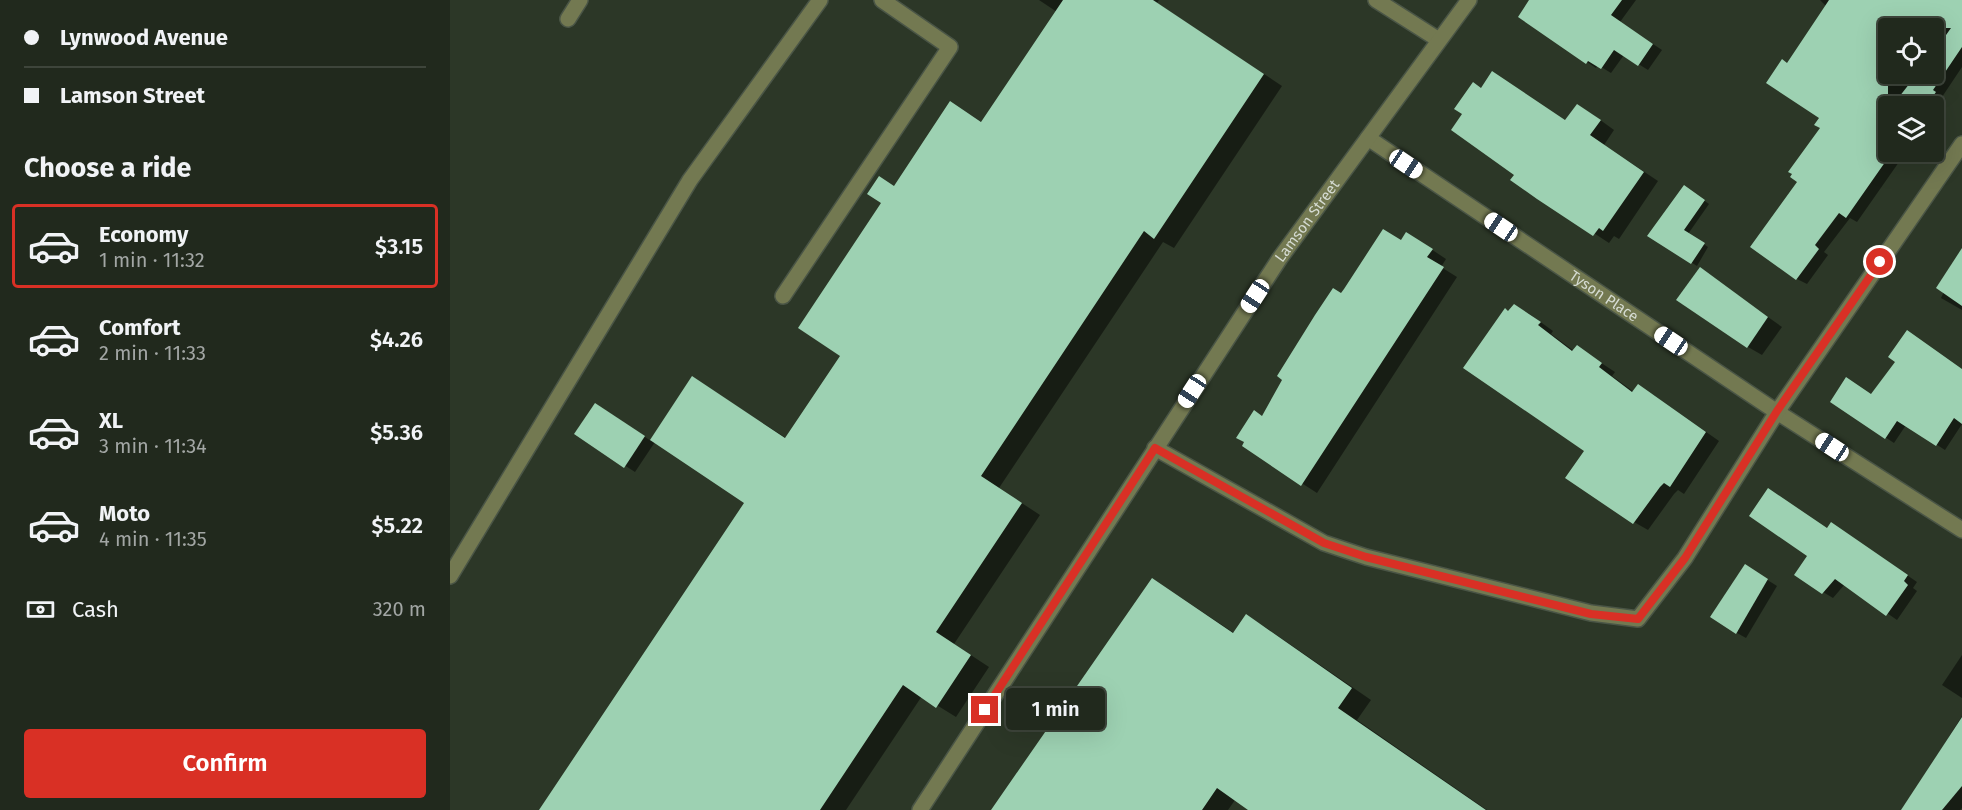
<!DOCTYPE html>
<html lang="en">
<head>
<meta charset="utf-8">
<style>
  body { margin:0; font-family:"Fira Sans",sans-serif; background:#293126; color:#f1f3f6; height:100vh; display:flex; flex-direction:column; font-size:22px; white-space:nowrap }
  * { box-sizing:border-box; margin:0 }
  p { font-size:20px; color:#a2a6a4 }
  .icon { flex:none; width:33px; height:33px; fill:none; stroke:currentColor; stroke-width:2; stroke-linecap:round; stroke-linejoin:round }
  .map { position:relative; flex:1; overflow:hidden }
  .drawer { display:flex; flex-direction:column; background:#21291d; width:450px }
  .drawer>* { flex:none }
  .guide { display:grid; align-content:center; height:132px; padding:0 24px; background:#21291d }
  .controls { position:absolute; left:1428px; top:18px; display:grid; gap:12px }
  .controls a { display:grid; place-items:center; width:66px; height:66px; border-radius:6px; background:#21291d; box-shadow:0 6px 24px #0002,0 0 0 2px #3e453b; font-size:30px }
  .end { position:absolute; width:27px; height:27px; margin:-14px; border:8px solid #d93025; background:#fff; box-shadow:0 0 0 3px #fff }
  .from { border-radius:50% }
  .bubble { position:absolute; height:42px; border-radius:6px; background:#21291d; box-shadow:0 6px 24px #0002,0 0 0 2px #3e453b; font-size:20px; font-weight:600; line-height:42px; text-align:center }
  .car { position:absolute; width:18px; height:36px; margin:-18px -9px; border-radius:8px; box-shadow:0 0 4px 2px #0007; background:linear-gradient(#fff 24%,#345 0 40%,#fff 0 76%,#345 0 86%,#fff 0) }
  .guide b { display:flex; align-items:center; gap:21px; height:57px; font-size:22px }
  .guide b+b { border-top:2px solid #3e453b }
  .guide i { width:15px; height:15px; background:#f1f3f6 }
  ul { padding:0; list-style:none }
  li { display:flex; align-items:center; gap:18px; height:84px; margin:0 12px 9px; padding:0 12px; border:3px solid transparent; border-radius:6px }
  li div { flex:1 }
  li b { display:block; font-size:22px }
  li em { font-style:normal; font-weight:600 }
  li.active { border-color:#d93025 }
  li>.icon { width:54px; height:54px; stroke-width:1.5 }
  h2 { padding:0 24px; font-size:27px; line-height:72px }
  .pay { display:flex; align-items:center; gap:15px; height:66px; padding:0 24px; font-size:22px }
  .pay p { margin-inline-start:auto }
  .primary-button { display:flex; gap:12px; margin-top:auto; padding:12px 24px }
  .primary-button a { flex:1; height:69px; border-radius:6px; background:#d93025; color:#fff; font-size:24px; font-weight:600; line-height:69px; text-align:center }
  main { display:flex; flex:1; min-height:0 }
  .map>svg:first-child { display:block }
  .shadow { fill:#0007; fill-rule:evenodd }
  .building { fill:#9dd1b2 }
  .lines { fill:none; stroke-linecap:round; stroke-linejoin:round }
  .minor-casing { stroke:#4a5546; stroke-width:18 }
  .minor { stroke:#737951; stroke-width:15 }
  .route { stroke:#d93025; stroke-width:8 }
  .labels { text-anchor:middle; stroke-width:6; stroke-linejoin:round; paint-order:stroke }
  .street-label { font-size:15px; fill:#d5dbd2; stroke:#222d1e }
</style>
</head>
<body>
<main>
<section class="drawer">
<div class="guide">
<b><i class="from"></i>Lynwood Avenue</b>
<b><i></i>Lamson Street</b>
</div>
<h2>Choose a ride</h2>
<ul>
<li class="active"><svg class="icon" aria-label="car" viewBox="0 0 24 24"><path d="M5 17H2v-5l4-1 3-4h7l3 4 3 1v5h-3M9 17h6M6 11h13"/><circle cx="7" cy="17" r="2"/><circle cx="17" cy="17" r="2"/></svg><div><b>Economy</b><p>1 min · 11:32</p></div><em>$3.15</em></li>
<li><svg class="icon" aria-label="car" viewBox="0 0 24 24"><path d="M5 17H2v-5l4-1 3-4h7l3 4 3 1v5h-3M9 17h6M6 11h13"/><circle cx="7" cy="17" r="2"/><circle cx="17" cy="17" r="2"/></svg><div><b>Comfort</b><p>2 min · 11:33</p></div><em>$4.26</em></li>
<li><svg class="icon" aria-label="car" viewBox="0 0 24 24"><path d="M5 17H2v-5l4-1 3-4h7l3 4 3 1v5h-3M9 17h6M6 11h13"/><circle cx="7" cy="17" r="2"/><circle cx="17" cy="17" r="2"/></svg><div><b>XL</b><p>3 min · 11:34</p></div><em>$5.36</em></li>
<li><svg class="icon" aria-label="car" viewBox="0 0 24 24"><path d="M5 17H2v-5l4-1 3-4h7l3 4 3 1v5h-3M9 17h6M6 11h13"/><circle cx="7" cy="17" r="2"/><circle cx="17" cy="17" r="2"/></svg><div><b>Moto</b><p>4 min · 11:35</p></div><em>$5.22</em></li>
</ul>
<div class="pay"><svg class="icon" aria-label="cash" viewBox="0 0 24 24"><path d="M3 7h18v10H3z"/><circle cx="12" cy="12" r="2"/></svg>Cash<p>320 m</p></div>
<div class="primary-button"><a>Confirm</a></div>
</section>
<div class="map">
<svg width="1512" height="810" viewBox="0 0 1512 810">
  <rect width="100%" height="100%" fill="#2c3727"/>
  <g class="shadow">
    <path d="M589,0H709L707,3L832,86L724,248L713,242L549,488L590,515L504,644L539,667L506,717L472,696L396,810H91L296,502L205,442L185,472L126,434L156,411L201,441L243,378L336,438L392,355L445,187L519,114L533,123L607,12Z"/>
    <path d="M1082,0H1186L1170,22L1212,50L1198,70L1174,55L1161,73L1148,65L1146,68L1137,62Z"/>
    <path d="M1370,0H1512V67L1492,97L1496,99L1484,116V106H1438V152H1456L1407,222L1400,218L1374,252L1378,255L1357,284L1347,279L1349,182L1372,128L1371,117L1338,65L1377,7ZM1438,28H1484V74H1438Z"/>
    <path d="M1058,82L1116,121L1127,105L1142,114L1164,130L1154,145L1208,181L1169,239L1164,236L1159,243L1063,180L1066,175L1031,89Z"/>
    <path d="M1239,190L1259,204L1238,234L1258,247L1247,266L1200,236Z"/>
    <path d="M952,242L972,243L996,259L991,267L1007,277L867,493L794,446L892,294Z"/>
    <path d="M1512,253V310L1491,298Z"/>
    <path d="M1250,269L1332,327L1312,355L1298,347Z"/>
    <path d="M1059,313H1078L1103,331L1101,334L1124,351L1127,347L1165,372L1162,376L1184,392L1202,394L1269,441L1234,494L1228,490L1224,494L1198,530L1184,522L1136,450Z"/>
    <path d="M1512,393V424L1495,450L1456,425L1444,443L1382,402L1422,395Z"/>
    <path d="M1378,529L1391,530L1467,582L1463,588L1467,591L1447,620L1395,584L1383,598L1373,592Z"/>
    <path d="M1305,572L1327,586L1296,638L1287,633Z"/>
    <path d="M703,579L784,633L796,616L815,627L921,700L907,720L1037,810H800L785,800L778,810H543Z"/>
    <path d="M1512,655V698L1492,685Z"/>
    <path d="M1512,716V808L1510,810H1453Z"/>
  </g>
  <g class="building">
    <path d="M613,0H703L814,74L704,239L694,231L531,476L572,503L486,632L521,655L486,708L453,685L370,810H89L294,503L200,440L242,376L335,438L390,356L348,328L431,203L417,194L429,176L444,186L500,101L531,122Z"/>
    <path d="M1079,0H1172L1161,15L1203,44L1188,66L1164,50L1151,69L1138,61L1136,64L1068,17Z"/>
    <path d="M1379,0H1512V47L1483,90L1486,92L1476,106H1442L1467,74H1484V52L1501,28H1438V158L1396,218L1389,213L1365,245L1369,249L1346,280L1300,247L1347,182L1340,177L1342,174L1338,172L1370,128L1364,125L1369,118L1316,83L1332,59L1337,63Z"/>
    <path d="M1042,71L1115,120L1127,104L1151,120L1140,135L1194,172L1153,231L1149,228L1143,236L1087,199L1060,180L1064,175L1001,130L1012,114L1004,109L1023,82L1031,88Z"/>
    <path d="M1234,185L1255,200L1234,230L1255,243L1241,264L1197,236Z"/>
    <path d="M933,229L951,240L956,232L983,249L977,257L994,267L851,486L792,446L794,442L786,438L804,410L812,416L832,380L827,376L865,315L883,288L891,293L894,289Z"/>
    <path d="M1512,248V306L1486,288Z"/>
    <path d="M1250,267L1318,317L1297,348L1226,300Z"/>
    <path d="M1064,304L1091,322L1088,325L1122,351L1127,345L1152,363L1149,367L1182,392L1188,384L1256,432L1220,487L1214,483L1210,487L1183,524L1115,478L1134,451L1013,368L1055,308L1058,311Z"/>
    <path d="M1457,330L1512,369V424L1504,418L1486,446L1447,421L1435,439L1380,402L1396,377L1421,394L1445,362L1438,357Z"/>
    <path d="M145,403L195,436L174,468L124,434Z"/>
    <path d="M1318,488L1377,528L1381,522L1458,575L1454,581L1458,585L1436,616L1385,579L1372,594L1344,575L1357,556L1299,516Z"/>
    <path d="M1295,564L1318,579L1286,634L1260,617Z"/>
    <path d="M702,578L783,633L796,614L902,688L888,708L1036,810H798L767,788L752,810H541Z"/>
    <path d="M1512,717V786L1492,810H1451Z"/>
  </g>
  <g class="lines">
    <defs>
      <g id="minor">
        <path d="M926,0L989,40"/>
        <path d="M118,19L130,0"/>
        <path id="s1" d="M918,138L1327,412L1512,530"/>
        <path d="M333,296L500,47L432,0"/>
        <path d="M705,448L874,543L916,557L1141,613L1188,619L1235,558L1327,412L1512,144"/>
        <path d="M0,576L240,180L370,0"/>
        <path id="s2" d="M470,810L830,258L1019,0"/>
      </g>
    </defs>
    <use href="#minor" class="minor-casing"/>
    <use href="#minor" class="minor"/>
  </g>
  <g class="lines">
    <path class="route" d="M535,710L705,448L874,543L916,557L1141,614L1188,619L1235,558L1327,411L1430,262"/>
  </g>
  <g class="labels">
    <g class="street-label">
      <text dy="5" stroke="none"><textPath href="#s2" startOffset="705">Lamson Street</textPath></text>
      <text dy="5" stroke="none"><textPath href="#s1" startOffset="284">Tyson Place</textPath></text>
    </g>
  </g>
</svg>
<div class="controls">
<a><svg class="icon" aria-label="locate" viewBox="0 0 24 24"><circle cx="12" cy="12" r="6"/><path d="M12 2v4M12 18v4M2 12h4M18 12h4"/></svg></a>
<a><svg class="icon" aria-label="layers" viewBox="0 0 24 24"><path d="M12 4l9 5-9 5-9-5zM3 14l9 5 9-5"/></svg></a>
</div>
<i class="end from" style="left:1430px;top:262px"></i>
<i class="end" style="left:535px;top:710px"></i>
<div class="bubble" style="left:556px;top:688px;width:99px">1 min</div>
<i class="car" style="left:956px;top:164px;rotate:124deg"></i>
<i class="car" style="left:1051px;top:227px;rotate:304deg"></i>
<i class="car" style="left:805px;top:296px;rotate:213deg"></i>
<i class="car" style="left:1221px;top:341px;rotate:304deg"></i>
<i class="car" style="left:742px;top:391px;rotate:213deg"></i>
<i class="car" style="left:1382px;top:447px;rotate:303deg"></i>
</div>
</main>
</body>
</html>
